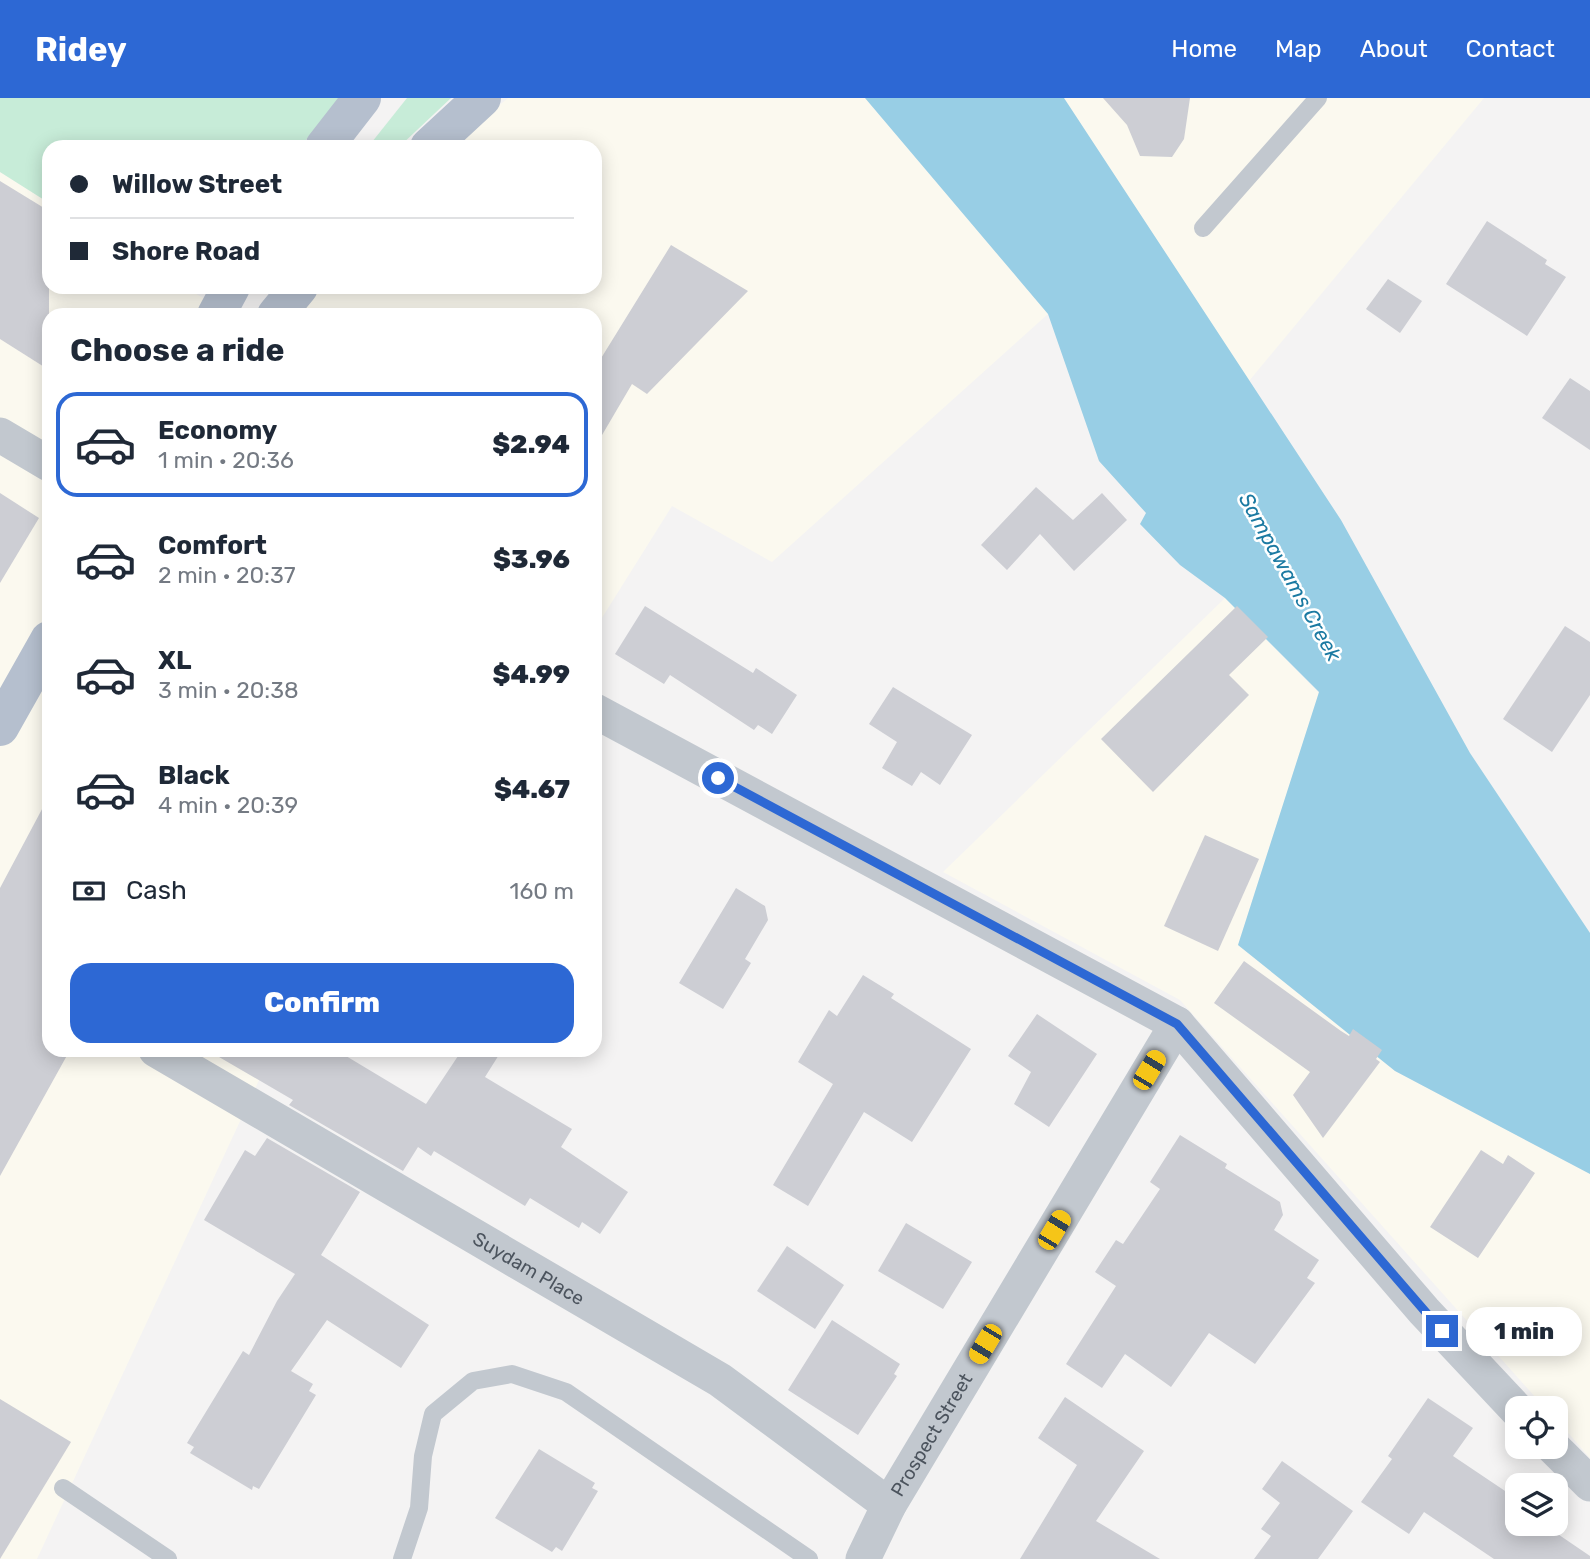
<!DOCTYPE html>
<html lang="en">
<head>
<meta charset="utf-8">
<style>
  body { margin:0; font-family:Rubik,sans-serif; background:#f2f2f3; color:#1f2937; height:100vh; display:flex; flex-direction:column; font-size:26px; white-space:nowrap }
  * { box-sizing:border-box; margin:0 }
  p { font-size:23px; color:#747a83 }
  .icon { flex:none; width:38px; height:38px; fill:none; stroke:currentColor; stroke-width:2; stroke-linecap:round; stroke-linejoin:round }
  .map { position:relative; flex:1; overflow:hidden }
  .panel { position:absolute; left:42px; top:210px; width:560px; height:749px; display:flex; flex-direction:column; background:#fff; border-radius:21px; box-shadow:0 4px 18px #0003 }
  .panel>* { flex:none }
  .hud { position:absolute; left:42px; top:42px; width:560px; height:154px; border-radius:21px; box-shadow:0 4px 18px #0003; display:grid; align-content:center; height:154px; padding:0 28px; background:#fff }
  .tools { position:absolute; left:1505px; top:1298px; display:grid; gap:14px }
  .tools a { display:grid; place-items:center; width:63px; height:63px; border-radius:14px; background:#fff; box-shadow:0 4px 18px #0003; font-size:35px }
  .end { position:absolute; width:32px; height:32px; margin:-16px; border:9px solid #2d68d4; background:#fff; box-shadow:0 0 0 4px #fff }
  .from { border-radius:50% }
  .bubble { position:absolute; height:49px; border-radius:21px; background:#fff; box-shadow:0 4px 18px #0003; font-size:23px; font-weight:800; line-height:49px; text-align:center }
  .car { position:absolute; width:21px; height:42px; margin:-21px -10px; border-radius:9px; box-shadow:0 0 5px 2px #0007; background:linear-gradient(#f5c518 24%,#345 0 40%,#f5c518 0 76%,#345 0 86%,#f5c518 0) }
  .hud b { display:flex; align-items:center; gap:24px; height:66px; font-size:26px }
  .hud b+b { border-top:2px solid #e0e1e3 }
  .hud i { width:18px; height:18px; background:#1f2937 }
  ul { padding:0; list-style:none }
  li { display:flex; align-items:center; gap:21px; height:105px; margin:0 14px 10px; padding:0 14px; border:4px solid transparent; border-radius:21px }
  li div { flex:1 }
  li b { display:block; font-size:26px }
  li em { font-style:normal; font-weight:800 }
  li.current { border-color:#2d68d4 }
  li>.icon { width:63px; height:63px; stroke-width:1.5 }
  h2 { padding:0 28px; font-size:32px; line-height:84px }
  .pay { display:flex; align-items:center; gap:18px; height:77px; padding:0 28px; font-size:26px }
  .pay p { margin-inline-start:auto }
  .cta { display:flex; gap:14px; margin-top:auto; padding:14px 28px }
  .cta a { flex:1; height:80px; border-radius:21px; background:#2d68d4; color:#fff; font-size:28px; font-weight:800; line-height:80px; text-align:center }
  header { display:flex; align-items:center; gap:42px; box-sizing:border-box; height:98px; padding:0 35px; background:#2d68d4; color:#fff }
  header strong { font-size:33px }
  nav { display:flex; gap:38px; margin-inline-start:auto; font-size:24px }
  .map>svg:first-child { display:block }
  .commercial { fill:#fbf9ef }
  .green { fill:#c7ecd8 }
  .water { fill:#98cee5 }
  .building { fill:#cdced4 }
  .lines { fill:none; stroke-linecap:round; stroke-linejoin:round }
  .service { stroke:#c2c8cf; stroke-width:18 }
  .minor { stroke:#c2c8cf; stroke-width:35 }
  .primary { stroke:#b5bfce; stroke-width:38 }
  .route { stroke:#2d68d4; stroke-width:9 }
  .labels { text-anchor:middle; stroke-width:5; stroke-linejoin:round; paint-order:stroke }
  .street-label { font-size:19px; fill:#4c545e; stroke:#fff }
  .water-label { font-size:21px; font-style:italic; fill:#1b7aa2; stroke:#fff }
</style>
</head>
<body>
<header>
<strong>Ridey</strong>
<nav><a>Home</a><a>Map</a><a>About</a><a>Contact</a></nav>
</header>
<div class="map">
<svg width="1590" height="1461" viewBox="0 0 1590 1461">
  <rect width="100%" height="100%" fill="#f4f3f3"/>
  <g class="commercial">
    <path d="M508,0H865L1048,216L772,464L672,408L595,531V217H292L315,189H595V49H450Z"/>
    <path d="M1064,0H1484L1249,283Z"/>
    <path d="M0,74L49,105V189H183L224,211L220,217H49V952H273L37,1461H0Z"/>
    <path d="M1225,500L1319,595L1238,847L1395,973L1590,1076V1360L1556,1321V1311H1546L1180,902L943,774Z"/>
  </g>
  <g class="green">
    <path d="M0,0H341L300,49H49V105L0,74Z"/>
    <path d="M407,0H451L399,49H368Z"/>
  </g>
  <path class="water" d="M865,0H1064L1341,422L1470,655L1590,835V1076L1395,973L1238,847L1319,594L1225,500L1180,467L1140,426L1146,415L1099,363L1048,216Z"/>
  <g class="building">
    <path d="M1103,0H1190L1184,41L1172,59L1140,58L1127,27Z"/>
    <path d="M0,83L49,113V272L0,241Z"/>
    <path d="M1487,123L1547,162L1545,166L1566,179L1527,238L1446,186Z"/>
    <path d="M671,147L748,193L647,296L632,286L595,349V270Z"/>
    <path d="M1388,181L1422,203L1400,235L1366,211Z"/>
    <path d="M1570,280L1590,293V352L1542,320Z"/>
    <path d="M1036,389L1073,422L1102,395L1127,422L1074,473L1040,436L1007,472L981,447Z"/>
    <path d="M0,395L39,420L0,485Z"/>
    <path d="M645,508L753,575L756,570L797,597L772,636L758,627L754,632L670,577L664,586L615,556Z"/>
    <path d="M1237,508L1268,539L1229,577L1249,597L1153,694L1101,641Z"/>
    <path d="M1565,528L1590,544V597L1552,654L1503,621Z"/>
    <path d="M893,589L972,637L940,687L921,674L912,688L882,670L897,644L869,626Z"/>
    <path d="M49,698V952H70L0,1078V790Z"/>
    <path d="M1205,737L1259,761L1218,853L1164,828Z"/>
    <path d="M736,790L765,808L768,822L745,861L751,865L723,911L679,885Z"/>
    <path d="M1244,863L1341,933L1349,938L1353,931L1382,952L1376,961L1380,964L1323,1040L1293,997L1310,974L1214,905Z"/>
    <path d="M863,877L894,896L891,900L971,951L912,1044L864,1014L808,1108L773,1087L833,986L798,964L829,912L837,918Z"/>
    <path d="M1037,916L1097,956L1049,1029L1014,1006L1031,974L1008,958Z"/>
    <path d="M207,952H336L426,1006L462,952H502L485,979L572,1031L561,1049L628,1094L600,1136L582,1124L579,1130L530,1100L525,1108L434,1053L431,1058L418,1049L403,1073L289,1007L293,1002Z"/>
    <path d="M1180,1037L1227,1066L1225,1070L1280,1104L1283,1117L1274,1132L1319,1162L1307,1180L1315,1185L1255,1266L1209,1235L1171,1289L1125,1256L1102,1290L1066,1266L1116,1188L1095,1174L1116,1142L1123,1146L1160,1091L1150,1084Z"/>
    <path d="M267,1040L360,1094L321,1157L429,1227L401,1270L327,1222L291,1273L313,1286L309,1293L316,1297L259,1391L253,1388L252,1392L190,1355L194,1349L187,1345L243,1253L249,1257L277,1203L295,1176L204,1122L245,1052L255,1058Z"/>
    <path d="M1481,1052L1503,1066L1508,1057L1535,1075L1478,1160L1430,1129Z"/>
    <path d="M906,1125L972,1164L943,1211L878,1173Z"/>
    <path d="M787,1148L844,1187L815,1231L757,1193Z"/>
    <path d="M832,1222L900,1266L894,1276L897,1278L858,1337L788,1292Z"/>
    <path d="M1065,1299L1144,1353L1096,1423L1160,1461H1020L1077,1367L1038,1340Z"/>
    <path d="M1428,1300L1473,1330L1453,1358L1517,1401V1426H1543L1590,1458V1461H1494L1424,1414L1409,1436L1361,1404L1392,1361L1388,1358Z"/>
    <path d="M0,1301L71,1344L0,1461Z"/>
    <path d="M539,1351L595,1385L592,1390L598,1393L562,1453L556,1449L552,1454L495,1420Z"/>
    <path d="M1282,1363L1353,1413L1318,1461H1254L1271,1438L1261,1431L1280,1405L1262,1391Z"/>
  </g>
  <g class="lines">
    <g class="service">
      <path d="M1203,130L1318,0"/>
      <path d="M63,1390L168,1461"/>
      <path d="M402,1461L419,1410L423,1358L433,1316L473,1283L512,1276L566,1294L809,1461"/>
    </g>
    <g class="minor">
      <path d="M0,337L49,366"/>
      <path d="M595,613L1177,926L1424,1213L1517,1312"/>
      <path id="s1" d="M156,952L720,1282L889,1407"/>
      <path d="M1553,1349L1590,1386"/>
      <path id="s2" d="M863,1461L889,1407L1177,926"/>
    </g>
    <g class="primary">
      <path d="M324,49L362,0"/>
      <path d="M429,49L482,0"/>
      <path d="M216,217L231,189"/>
      <path d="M276,217L299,189"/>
      <path d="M0,629L49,542"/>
    </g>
  </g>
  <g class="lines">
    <path class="route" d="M718,680L1177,926L1442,1233"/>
  </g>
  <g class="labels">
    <g class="street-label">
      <text dy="7" stroke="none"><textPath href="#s1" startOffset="432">Suydam Place</textPath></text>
      <text dy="7" stroke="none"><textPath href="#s2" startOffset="142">Prospect Street</textPath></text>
    </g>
    <g class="water-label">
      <text transform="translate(1290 479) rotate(61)" y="7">Sampawams Creek</text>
    </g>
  </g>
</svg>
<div class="tools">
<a><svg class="icon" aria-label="locate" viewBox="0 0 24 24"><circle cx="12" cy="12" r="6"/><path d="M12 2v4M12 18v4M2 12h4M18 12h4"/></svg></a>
<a><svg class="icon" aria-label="layers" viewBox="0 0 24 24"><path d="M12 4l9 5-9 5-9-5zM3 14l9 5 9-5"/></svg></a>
</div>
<i class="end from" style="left:718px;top:680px"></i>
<i class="end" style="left:1442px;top:1233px"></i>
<div class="bubble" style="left:1466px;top:1209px;width:116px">1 min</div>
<i class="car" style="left:1149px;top:972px;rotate:31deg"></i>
<i class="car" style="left:1054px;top:1132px;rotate:31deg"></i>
<i class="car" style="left:985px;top:1246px;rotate:211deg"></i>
<div class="hud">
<b><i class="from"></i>Willow Street</b>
<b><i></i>Shore Road</b>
</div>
<section class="panel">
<h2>Choose a ride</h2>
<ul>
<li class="current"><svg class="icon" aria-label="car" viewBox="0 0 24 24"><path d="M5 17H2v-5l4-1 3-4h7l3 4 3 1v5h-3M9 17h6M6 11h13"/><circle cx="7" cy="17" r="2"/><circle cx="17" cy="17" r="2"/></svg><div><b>Economy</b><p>1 min · 20:36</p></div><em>$2.94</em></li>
<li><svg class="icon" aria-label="car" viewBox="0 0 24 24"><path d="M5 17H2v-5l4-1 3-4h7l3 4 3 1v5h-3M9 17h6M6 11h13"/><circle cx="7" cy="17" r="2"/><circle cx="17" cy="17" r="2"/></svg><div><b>Comfort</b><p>2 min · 20:37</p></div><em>$3.96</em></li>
<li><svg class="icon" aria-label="car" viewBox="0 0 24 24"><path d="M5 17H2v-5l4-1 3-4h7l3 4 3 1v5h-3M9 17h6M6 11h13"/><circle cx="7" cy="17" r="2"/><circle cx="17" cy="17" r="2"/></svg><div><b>XL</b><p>3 min · 20:38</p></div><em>$4.99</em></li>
<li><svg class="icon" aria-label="car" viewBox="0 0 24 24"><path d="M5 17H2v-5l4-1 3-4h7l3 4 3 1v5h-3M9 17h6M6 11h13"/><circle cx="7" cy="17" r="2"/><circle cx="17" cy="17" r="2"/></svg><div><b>Black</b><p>4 min · 20:39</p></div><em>$4.67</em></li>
</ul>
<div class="pay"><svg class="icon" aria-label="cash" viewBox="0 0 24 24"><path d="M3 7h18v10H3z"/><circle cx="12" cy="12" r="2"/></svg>Cash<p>160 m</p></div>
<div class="cta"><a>Confirm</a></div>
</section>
</div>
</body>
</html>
